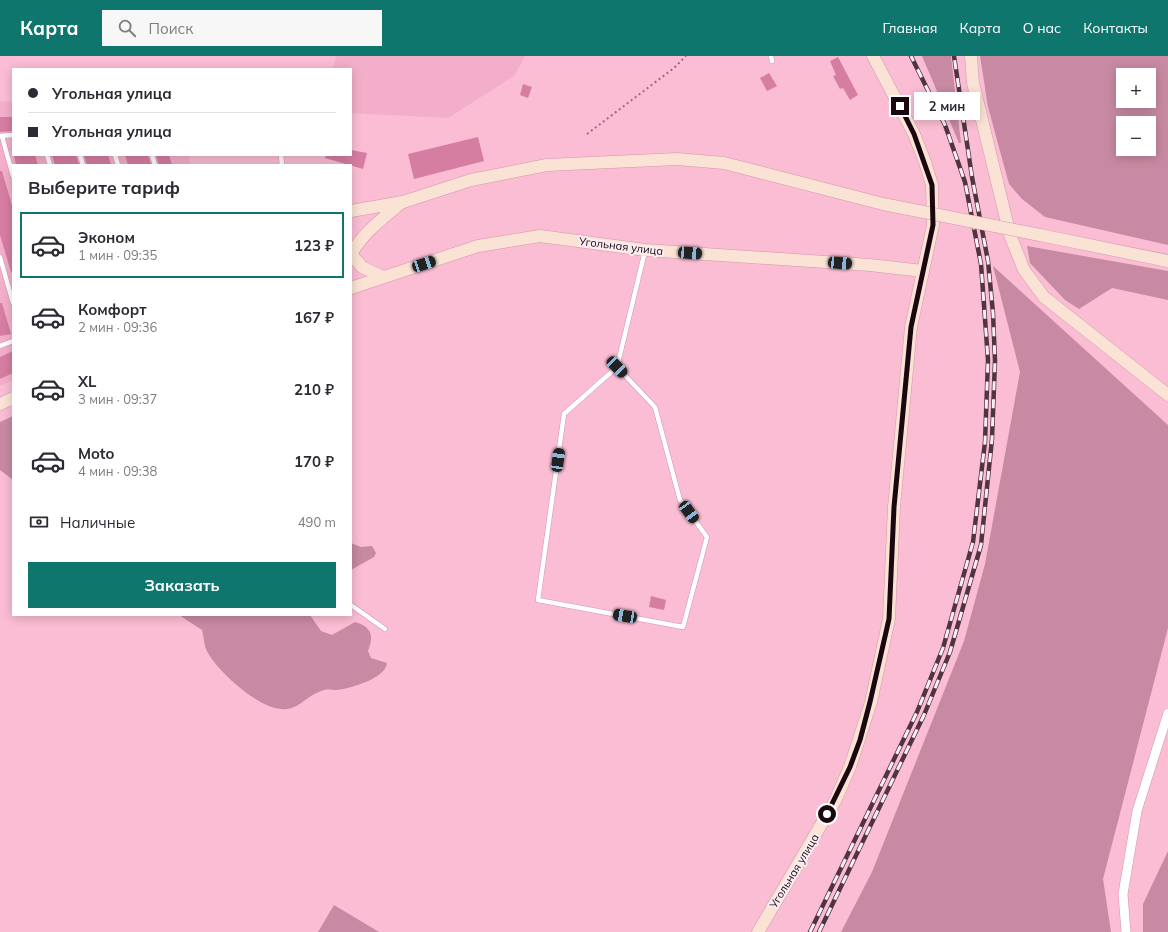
<!DOCTYPE html>
<html lang="ru">
<head>
<meta charset="utf-8">
<style>
  body { margin:0; font-family:Mulish,sans-serif; background:#f7f7f7; color:#2b2b33; height:100vh; display:flex; flex-direction:column; font-size:15px; white-space:nowrap }
  * { box-sizing:border-box; margin:0 }
  p { font-size:13px; color:#7c7c81 }
  .icon { flex:none; width:22px; height:22px; fill:none; stroke:currentColor; stroke-width:2; stroke-linecap:round; stroke-linejoin:round }
  .map { position:relative; flex:1; overflow:hidden }
  .details { position:absolute; left:12px; top:108px; width:340px; height:452px; display:flex; flex-direction:column; background:#fff; border-radius:0px; box-shadow:0 2px 10px #0003 }
  .details>* { flex:none }
  .top-card { position:absolute; left:12px; top:12px; width:340px; height:88px; border-radius:0px; box-shadow:0 2px 10px #0003; display:grid; align-content:center; height:88px; padding:0 16px; background:#fff }
  .controls { position:absolute; left:1116px; top:12px; display:grid; gap:8px }
  .controls a { display:grid; place-items:center; width:40px; height:40px; border-radius:0px; background:#fff; box-shadow:0 2px 10px #0003; font-size:20px }
  .end { position:absolute; width:18px; height:18px; margin:-9px; border:5px solid #1b0710; background:#fff; box-shadow:0 0 0 2px #fff }
  .from { border-radius:50% }
  .bubble { position:absolute; height:28px; border-radius:0px; background:#fff; box-shadow:0 2px 10px #0003; font-size:13px; font-weight:700; line-height:28px; text-align:center }
  .car { position:absolute; width:12px; height:24px; margin:-12px -6px; border-radius:5px; box-shadow:0 0 3px 1px #0007; background:linear-gradient(#222 24%,#8ab4d8 0 40%,#222 0 76%,#8ab4d8 0 86%,#222 0) }
  .top-card b { display:flex; align-items:center; gap:14px; height:38px; font-size:15px }
  .top-card b+b { border-top:1px solid #e1e1e2 }
  .top-card i { width:10px; height:10px; background:#2b2b33 }
  ul { padding:0; list-style:none }
  li { display:flex; align-items:center; gap:12px; height:66px; margin:0 8px 6px; padding:0 8px; border:2px solid transparent; border-radius:0px }
  li div { flex:1 }
  li b { display:block; font-size:15px }
  li em { font-style:normal; font-weight:700 }
  li.current { border-color:#0f766e }
  li>.icon { width:36px; height:36px; stroke-width:1.5 }
  h2 { padding:0 16px; font-size:18px; line-height:48px }
  .pay { display:flex; align-items:center; gap:10px; height:44px; padding:0 16px; font-size:15px }
  .pay p { margin-inline-start:auto }
  .action { display:flex; gap:8px; margin-top:auto; padding:8px 16px }
  .action a { flex:1; height:46px; border-radius:0px; background:#0f766e; color:#fff; font-size:16px; font-weight:700; line-height:46px; text-align:center }
  header { display:flex; align-items:center; gap:24px; box-sizing:border-box; height:56px; padding:0 20px; background:#0f766e; color:#fff }
  header strong { font-size:19px }
  nav { display:flex; gap:22px; margin-inline-start:auto; font-size:14px }
  .search { width:280px; height:36px; background:#f7f7f7; display:flex; align-items:center; gap:10px; box-sizing:border-box; padding:0 14px; border-radius:0px; color:#7c7c81; font-size:15px }
  .map>svg:first-child { display:block }
  .built { fill:#f3afc9 }
  .green { fill:#c78aa2; fill-rule:evenodd }
  .building { fill:#d67da2 }
  .lines { fill:none; stroke-linecap:round; stroke-linejoin:round }
  .lane-casing { stroke:#d197ad; stroke-width:5.5 }
  .street-casing { stroke:#d197ad; stroke-width:10 }
  .secondary-casing { stroke:#d197ad; stroke-width:13 }
  .path { stroke:#976c7d; stroke-width:2; stroke-dasharray:2 3; stroke-linecap:butt }
  .lane { stroke:#fff; stroke-width:4.5 }
  .street { stroke:#fff; stroke-width:9 }
  .secondary { stroke:#fae3d4; stroke-width:12 }
  .rail-casing { stroke:#523441; stroke-width:4.5 }
  .rail { stroke:#fbeef2; stroke-width:3; stroke-dasharray:9; stroke-linecap:butt }
  .secondary-bridge-casing { stroke:#d197ad; stroke-width:13; stroke-linecap:butt }
  .secondary-bridge { stroke:#fae3d4; stroke-width:12 }
  .route { stroke:#1b0710; stroke-width:5 }
  .labels { text-anchor:middle; stroke-width:4; stroke-linejoin:round; paint-order:stroke }
  .street-label { font-size:11px; fill:#1b0710; stroke:#fbeef2 }
</style>
</head>
<body>
<header>
<strong>Карта</strong>
<div class="search"><svg class="icon" aria-label="search" viewBox="0 0 24 24"><circle cx="10" cy="10" r="6"/><path d="M15 15l6 6"/></svg>Поиск</div>
<nav><a>Главная</a><a>Карта</a><a>О нас</a><a>Контакты</a></nav>
</header>
<div class="map">
<svg width="1168" height="876" viewBox="0 0 1168 876">
  <rect width="100%" height="100%" fill="#fabdd4"/>
  <g class="built">
    <path d="M336,0H525L514,20L448,62L351,57V13H333Z"/>
    <path d="M0,45L13,46V99H189L190,109H13V324L0,330Z"/>
  </g>
  <g class="green">
    <path d="M922,0H951L961,87H959Z"/>
    <path d="M980,0H1168V189L1045,161L1022,143L1009,128L988,51ZM1123,19H1149V45H1123ZM1123,67H1149V93H1123Z"/>
    <path d="M1027,190L1168,215V244L1112,232L1079,253L1065,244L1030,207Z"/>
    <path d="M993,210L1168,369V572L1103,823L1111,876H841L872,816L964,585L985,508L1020,316Z"/>
    <path d="M13,360V424L0,414V366Z"/>
    <path d="M351,487L361,491L372,490L376,497L374,501L351,514Z"/>
    <path d="M179,559H310L321,575L332,579L355,566C372,571 374,580 368,595L371,602L387,607C385,623 351,632 337,634C333,634 328,633 324,634C302,640 298,661 269,650C250,643 218,615 208,597C204,591 204,581 202,574Z"/>
    <path d="M1168,795V876H1143V848Z"/>
    <path d="M334,849L379,876H318Z"/>
  </g>
  <g class="building">
    <path d="M838,1L858,39L850,44L843,32L840,33L833,20L836,19L830,5Z"/>
    <path d="M769,17L777,30L767,35L760,22Z"/>
    <path d="M523,28L532,31L528,42L520,39Z"/>
    <path d="M0,61H13V75L0,76Z"/>
    <path d="M478,81L484,105L414,123L408,98Z"/>
    <path d="M351,94L367,97L363,113L325,102L326,99H351Z"/>
    <path d="M14,99H35L38,109H16Z"/>
    <path d="M52,99H76L79,109H55Z"/>
    <path d="M84,99H108L111,109H87Z"/>
    <path d="M125,99H148L151,109H128Z"/>
    <path d="M156,99H169L172,109H159Z"/>
    <path d="M0,115H2L13,153V216H11L0,179Z"/>
    <path d="M0,247H2L11,278L0,280Z"/>
    <path d="M13,295V317L0,323V301Z"/>
    <path d="M651,540L666,544L664,554L649,551Z"/>
  </g>
  <g class="lines">
    <defs>
      <g id="lane">
        <path d="M771,0L772,5"/>
        <path d="M0,80L13,79"/>
        <path d="M2,80L13,120"/>
        <path d="M47,99L50,109"/>
        <path d="M80,99L83,109"/>
        <path d="M115,99L118,109"/>
        <path d="M152,99L155,109"/>
        <path d="M281,99L282,109"/>
        <path d="M0,201L13,247"/>
        <path d="M0,290L13,285"/>
        <path d="M617,311L655,351L680,444L707,481L683,571L538,544L564,358L617,311L645,195"/>
        <path d="M351,549L385,573"/>
      </g>
      <path id="street" d="M1126,876L1123,838L1137,755L1168,657"/>
      <g id="secondary">
        <path d="M971,0L973,27L1010,179L1024,214L1044,241L1168,339"/>
        <path d="M351,155L403,146L471,124L547,109L677,103L724,107L883,148"/>
        <path d="M1040,179L1168,205"/>
        <path d="M351,198C364,176 383,162 402,146"/>
        <path d="M351,198L362,211L383,221"/>
        <path d="M351,232L478,190L540,180L645,194L870,209L923,215"/>
        <path d="M0,348L13,342"/>
        <path d="M758,876L835,745L850,711L871,646L889,563L894,451L911,271L933,169L932,129L925,106L914,78L873,0"/>
      </g>
    </defs>
    <use href="#lane" class="lane-casing"/>
    <use href="#street" class="street-casing"/>
    <use href="#secondary" class="secondary-casing"/>
    <path class="path" d="M587,78L674,12L686,0"/>
    <use href="#lane" class="lane"/>
    <use href="#street" class="street"/>
    <use href="#secondary" class="secondary"/>
    <defs>
      <g id="rail">
        <path d="M810,876L917,656L943,592L973,486L985,386L988,304L981,208L965,126L945,69L911,0"/>
        <path d="M819,876L924,659L950,596L981,489L992,383L995,305L993,257L988,205L972,121L954,0"/>
      </g>
    </defs>
    <use href="#rail" class="rail-casing"/>
    <use href="#rail" class="rail"/>
    <defs>
      <path id="secondary-bridge" d="M883,148L1040,179"/>
    </defs>
    <use href="#secondary-bridge" class="secondary-bridge-casing"/>
    <use href="#secondary-bridge" class="secondary-bridge"/>
  </g>
  <g class="lines">
    <path class="route" d="M827,758L850,711L860,684L870,646L889,563L894,451L911,271L933,169L932,129L914,78L900,50"/>
  </g>
  <g class="labels">
    <g class="street-label">
      <text transform="translate(621 190) rotate(7)" y="4">Угольная улица</text>
      <text transform="translate(794 815) rotate(-59)" y="4">Угольная улица</text>
    </g>
  </g>
</svg>
<div class="controls">
<a>+</a>
<a>−</a>
</div>
<i class="end from" style="left:827px;top:758px"></i>
<i class="end" style="left:900px;top:50px"></i>
<div class="bubble" style="left:914px;top:36px;width:66px">2 мин</div>
<i class="car" style="left:690px;top:197px;rotate:94deg"></i>
<i class="car" style="left:840px;top:207px;rotate:94deg"></i>
<i class="car" style="left:424px;top:208px;rotate:72deg"></i>
<i class="car" style="left:617px;top:311px;rotate:136deg"></i>
<i class="car" style="left:558px;top:404px;rotate:8deg"></i>
<i class="car" style="left:689px;top:456px;rotate:144deg"></i>
<i class="car" style="left:625px;top:560px;rotate:280deg"></i>
<div class="top-card">
<b><i class="from"></i>Угольная улица</b>
<b><i></i>Угольная улица</b>
</div>
<section class="details">
<h2>Выберите тариф</h2>
<ul>
<li class="current"><svg class="icon" aria-label="car" viewBox="0 0 24 24"><path d="M5 17H2v-5l4-1 3-4h7l3 4 3 1v5h-3M9 17h6M6 11h13"/><circle cx="7" cy="17" r="2"/><circle cx="17" cy="17" r="2"/></svg><div><b>Эконом</b><p>1 мин · 09:35</p></div><em>123 ₽</em></li>
<li><svg class="icon" aria-label="car" viewBox="0 0 24 24"><path d="M5 17H2v-5l4-1 3-4h7l3 4 3 1v5h-3M9 17h6M6 11h13"/><circle cx="7" cy="17" r="2"/><circle cx="17" cy="17" r="2"/></svg><div><b>Комфорт</b><p>2 мин · 09:36</p></div><em>167 ₽</em></li>
<li><svg class="icon" aria-label="car" viewBox="0 0 24 24"><path d="M5 17H2v-5l4-1 3-4h7l3 4 3 1v5h-3M9 17h6M6 11h13"/><circle cx="7" cy="17" r="2"/><circle cx="17" cy="17" r="2"/></svg><div><b>XL</b><p>3 мин · 09:37</p></div><em>210 ₽</em></li>
<li><svg class="icon" aria-label="car" viewBox="0 0 24 24"><path d="M5 17H2v-5l4-1 3-4h7l3 4 3 1v5h-3M9 17h6M6 11h13"/><circle cx="7" cy="17" r="2"/><circle cx="17" cy="17" r="2"/></svg><div><b>Moto</b><p>4 мин · 09:38</p></div><em>170 ₽</em></li>
</ul>
<div class="pay"><svg class="icon" aria-label="cash" viewBox="0 0 24 24"><path d="M3 7h18v10H3z"/><circle cx="12" cy="12" r="2"/></svg>Наличные<p>490 m</p></div>
<div class="action"><a>Заказать</a></div>
</section>
</div>
</body>
</html>
